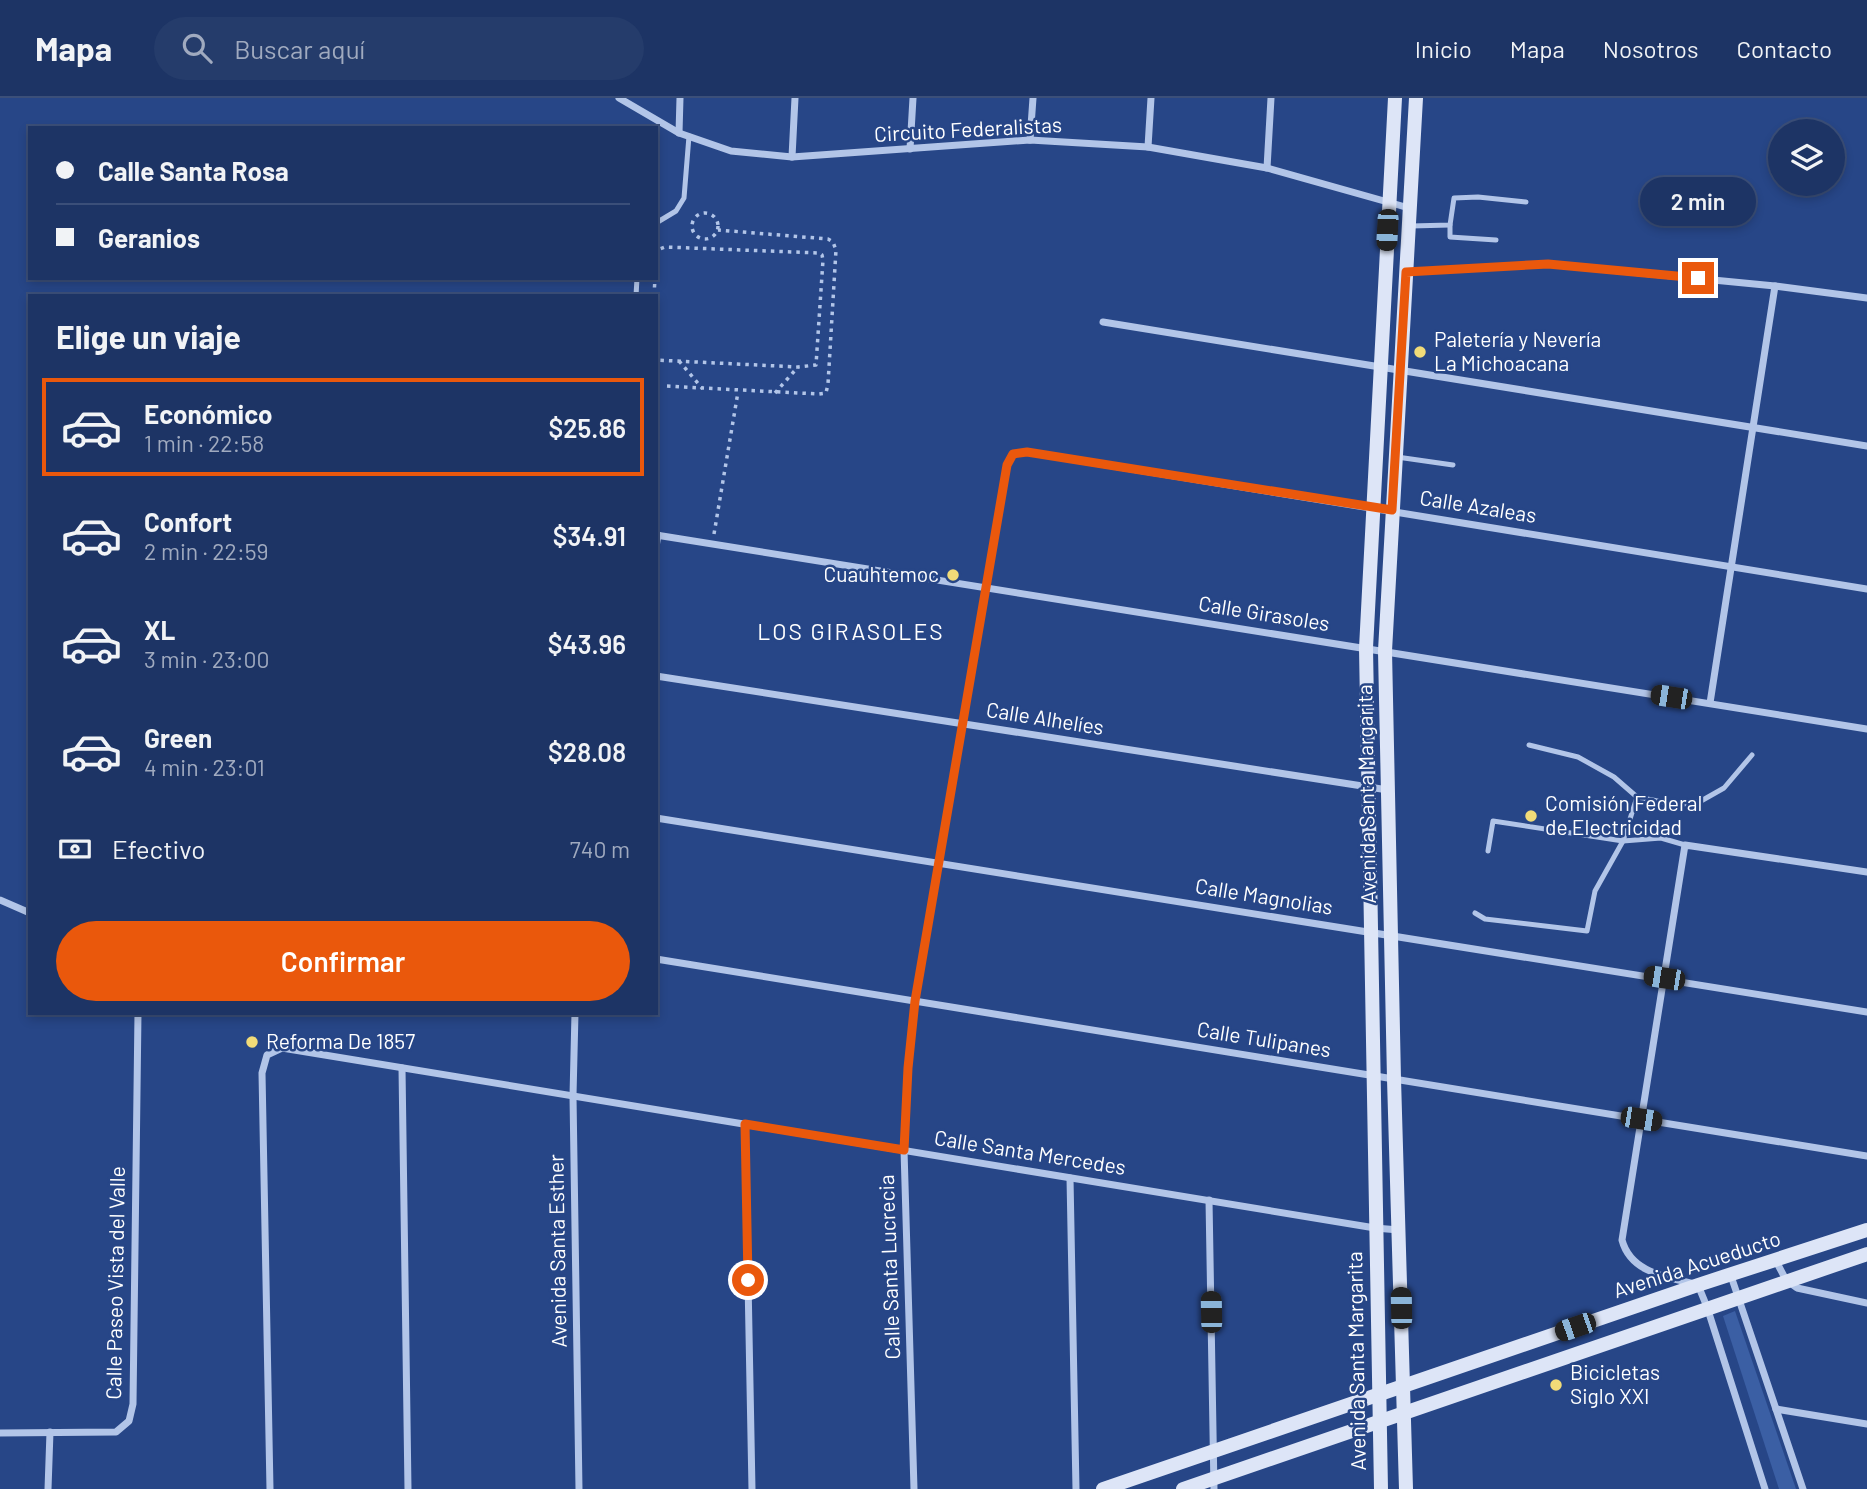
<!DOCTYPE html>
<html lang="es">
<head>
<meta charset="utf-8">
<style>
  body { margin:0; font-family:Barlow,sans-serif; background:#253c6b; color:#f1f3f6; height:100vh; display:flex; flex-direction:column; font-size:26px; white-space:nowrap }
  * { box-sizing:border-box; margin:0 }
  p { font-size:23px; color:#a0aabf }
  .icon { flex:none; width:38px; height:38px; fill:none; stroke:currentColor; stroke-width:2; stroke-linecap:round; stroke-linejoin:round }
  .map { position:relative; flex:1; overflow:hidden }
  .side { position:absolute; left:28px; top:196px; width:630px; height:721px; display:flex; flex-direction:column; background:#1d3465; border-radius:0px; box-shadow:0 4px 10px #0003,0 0 0 2px #3b4f79 }
  .side>* { flex:none }
  .guide { position:absolute; left:28px; top:28px; width:630px; height:154px; border-radius:0px; box-shadow:0 4px 10px #0003,0 0 0 2px #3b4f79; display:grid; align-content:center; height:154px; padding:0 28px; background:#1d3465 }
  .controls { position:absolute; left:1768px; top:21px; display:grid; gap:14px }
  .controls a { display:grid; place-items:center; width:77px; height:77px; border-radius:50%; background:#1d3465; box-shadow:0 4px 10px #0003,0 0 0 2px #3b4f79; font-size:35px }
  .end { position:absolute; width:32px; height:32px; margin:-16px; border:9px solid #ea580c; background:#fff; box-shadow:0 0 0 4px #fff }
  .from { border-radius:50% }
  .bubble { position:absolute; height:49px; border-radius:24px; background:#1d3465; box-shadow:0 4px 10px #0003,0 0 0 2px #3b4f79; font-size:23px; font-weight:600; line-height:49px; text-align:center }
  .car { position:absolute; width:21px; height:42px; margin:-21px -10px; border-radius:9px; box-shadow:0 0 5px 2px #0007; background:linear-gradient(#222 24%,#8ab4d8 0 40%,#222 0 76%,#8ab4d8 0 86%,#222 0) }
  .guide b { display:flex; align-items:center; gap:24px; height:66px; font-size:26px }
  .guide b+b { border-top:2px solid #3b4f79 }
  .guide i { width:18px; height:18px; background:#f1f3f6 }
  ul { padding:0; list-style:none }
  li { display:flex; align-items:center; gap:21px; height:98px; margin:0 14px 10px; padding:0 14px; border:4px solid transparent; border-radius:0px }
  li div { flex:1 }
  li b { display:block; font-size:26px }
  li em { font-style:normal; font-weight:600 }
  li.current { border-color:#ea580c }
  li>.icon { width:63px; height:63px; stroke-width:1.5 }
  h2 { padding:0 28px; font-size:32px; line-height:84px }
  .pay { display:flex; align-items:center; gap:18px; height:77px; padding:0 28px; font-size:26px }
  .pay p { margin-inline-start:auto }
  .action { display:flex; gap:14px; margin-top:auto; padding:14px 28px }
  .action a { flex:1; height:80px; border-radius:42px; background:#ea580c; color:#fff; font-size:28px; font-weight:600; line-height:80px; text-align:center }
  header { display:flex; align-items:center; gap:42px; box-sizing:border-box; height:98px; padding:0 35px; background:#1d3465; border-bottom:2px solid #3b4f79 }
  header strong { font-size:33px }
  nav { display:flex; gap:38px; margin-inline-start:auto; font-size:24px }
  .search { width:490px; height:63px; background:#253c6b; display:flex; align-items:center; gap:18px; box-sizing:border-box; padding:0 24px; border-radius:38px; color:#a0aabf; font-size:26px }
  .map>svg:first-child { display:block }
  .green { fill:#3b5fa4 }
  .lines { fill:none; stroke-linecap:round; stroke-linejoin:round }
  .path { stroke:#b2c5e8; stroke-width:3.5; stroke-dasharray:3.5 5; stroke-linecap:butt }
  .lane { stroke:#b2c5e8; stroke-width:5 }
  .street { stroke:#b2c5e8; stroke-width:7 }
  .secondary { stroke:#dde5f7; stroke-width:14 }
  .route { stroke:#ea580c; stroke-width:9 }
  .poi-dot { fill:#f1db78; stroke:#274687; stroke-width:2.5 }
  .labels { text-anchor:middle; stroke-width:5; stroke-linejoin:round; paint-order:stroke }
  .street-label { font-size:21px; fill:#fff; stroke:#274687 }
  .poi-label { font-size:21px; fill:#fff; stroke:#274687; text-anchor:start }
  .neighbourhood-label { font-size:23px; letter-spacing:2px; fill:#fff; stroke:#274687 }
</style>
</head>
<body>
<header>
<strong>Mapa</strong>
<div class="search"><svg class="icon" aria-label="search" viewBox="0 0 24 24"><circle cx="10" cy="10" r="6"/><path d="M15 15l6 6"/></svg>Buscar aquí</div>
<nav><a>Inicio</a><a>Mapa</a><a>Nosotros</a><a>Contacto</a></nav>
</header>
<div class="map">
<svg width="1867" height="1391" viewBox="0 0 1867 1391">
  <rect width="100%" height="100%" fill="#274687"/>
  <path class="green" d="M1735,1213L1796,1391H1779L1723,1218Z"/>
  <g class="lines">
    <g class="path">
      <circle cx="705" cy="128" r="13"/>
      <path d="M656,165L657,152L665,149L819,155L822,157L823,162L816,267L798,269L656,262"/>
      <path d="M654,198L655,180"/>
      <path d="M679,263L702,290L819,296L826,295L828,286L836,152L833,144L828,141L718,132"/>
      <path d="M667,288L702,290"/>
      <path d="M775,295L798,269"/>
      <path d="M714,436L738,294"/>
    </g>
    <g class="lane">
      <path d="M656,125L676,113L684,100L689,38"/>
      <path d="M1450,127V139L1496,142"/>
      <path d="M1411,128L1450,127L1454,100L1478,99L1526,104"/>
      <path d="M636,198L637,180"/>
      <path d="M1397,359L1453,367"/>
      <path d="M1529,647L1578,659L1614,679L1637,699L1678,707L1701,703L1724,690L1752,657"/>
      <path d="M1488,753L1493,723L1623,743L1661,740L1685,747"/>
      <path d="M1475,815L1485,821L1587,833L1595,793L1623,743L1637,699"/>
    </g>
    <g class="street">
      <path d="M619,0L679,35L731,53L792,59L1030,42L1148,49L1267,70L1409,110"/>
      <path d="M679,35L680,0"/>
      <path d="M1030,42L1033,0"/>
      <path d="M1148,49L1151,0"/>
      <path d="M910,51L913,0"/>
      <path d="M792,59L795,0"/>
      <path d="M1267,70L1271,0"/>
      <path d="M1406,174L1548,166L1775,188L1867,200"/>
      <path d="M1103,224L1867,348"/>
      <path d="M656,437L1867,631"/>
      <path d="M656,449L658,437"/>
      <path d="M656,578L1388,692"/>
      <path d="M1710,605L1775,188"/>
      <path d="M656,720L1867,914"/>
      <path d="M0,802L30,815"/>
      <path d="M656,861L1867,1058"/>
      <path d="M575,915L573,998L579,1391"/>
      <path d="M402,970L408,1391"/>
      <path d="M745,1026L752,1391"/>
      <path d="M1070,1080L1076,1391"/>
      <path d="M1209,1102L1214,1391"/>
      <path d="M1776,1163L1786,1182L1797,1190L1867,1205"/>
      <path d="M1731,1178L1803,1391"/>
      <path d="M1776,1311L1867,1326"/>
      <path d="M0,1335L116,1334L129,1323L133,1306L138,915"/>
      <path d="M48,1391L50,1334"/>
      <path d="M270,1391L262,975L267,957L282,950L1375,1130L1399,1132"/>
      <path d="M914,1391L904,1052L908,970L915,903L1007,367L1013,356L1027,354L1867,491"/>
      <path d="M1765,1391L1707,1209L1698,1187C1669,1179 1631,1176 1622,1142L1685,747L1867,774"/>
    </g>
    <g class="secondary">
      <path d="M1103,1391L1698,1187L1867,1132"/>
      <path d="M1183,1391L1867,1156"/>
      <path d="M1381,1391L1366,550L1395,0"/>
      <path d="M1406,1391L1394,981L1385,553L1416,0"/>
    </g>
  </g>
  <g class="lines">
    <path class="route" d="M748,1182L745,1026L904,1052L908,970L915,903L1007,367L1013,356L1027,354L1392,412L1406,174L1548,166L1698,180"/>
  </g>
  <g class="poi-dot">
    <circle cx="1420" cy="254" r="7"/>
    <circle cx="953" cy="477" r="7"/>
    <circle cx="1531" cy="718" r="7"/>
    <circle cx="252" cy="944" r="7"/>
    <circle cx="1556" cy="1287" r="7"/>
  </g>
  <g class="labels">
    <g class="street-label">
      <text transform="translate(968 32) rotate(-3)" y="7">Circuito Federalistas</text>
      <text transform="translate(1478 409) rotate(9)" y="7">Calle Azaleas</text>
      <text transform="translate(1264 516) rotate(9)" y="7">Calle Girasoles</text>
      <text transform="translate(1045 621) rotate(9)" y="7">Calle Alhelíes</text>
      <text transform="translate(1367 696) rotate(-91)" y="7">Avenida Santa Margarita</text>
      <text transform="translate(1264 799) rotate(9)" y="7">Calle Magnolias</text>
      <text transform="translate(1264 942) rotate(9)" y="7">Calle Tulipanes</text>
      <text transform="translate(1030 1055) rotate(9)" y="7">Calle Santa Mercedes</text>
      <text transform="translate(558 1153) rotate(-91)" y="7">Avenida Santa Esther</text>
      <text transform="translate(1697 1167) rotate(-18)" y="7">Avenida Acueducto</text>
      <text transform="translate(890 1169) rotate(-92)" y="7">Calle Santa Lucrecia</text>
      <text transform="translate(116 1185) rotate(-89)" y="7">Calle Paseo Vista del Valle</text>
      <text transform="translate(1357 1263) rotate(-91)" y="7">Avenida Santa Margarita</text>
    </g>
    <g class="poi-label">
      <text x="1434" y="249">Paletería y Nevería<tspan x="1434" dy="24">La Michoacana</tspan></text>
      <text x="939" y="484" text-anchor="end">Cuauhtemoc</text>
      <text x="1545" y="713">Comisión Federal<tspan x="1545" dy="24">de Electricidad</tspan></text>
      <text x="266" y="951">Reforma De 1857</text>
      <text x="1570" y="1282">Bicicletas<tspan x="1570" dy="24">Siglo XXI</tspan></text>
    </g>
    <g class="neighbourhood-label">
      <text x="851" y="542">LOS GIRASOLES</text>
    </g>
  </g>
</svg>
<div class="controls">
<a><svg class="icon" aria-label="layers" viewBox="0 0 24 24"><path d="M12 4l9 5-9 5-9-5zM3 14l9 5 9-5"/></svg></a>
</div>
<i class="end from" style="left:748px;top:1182px"></i>
<i class="end" style="left:1698px;top:180px"></i>
<div class="bubble" style="left:1640px;top:79px;width:116px">2 min</div>
<i class="car" style="left:1387px;top:132px;rotate:183deg"></i>
<i class="car" style="left:1671px;top:599px;rotate:279deg"></i>
<i class="car" style="left:1664px;top:880px;rotate:279deg"></i>
<i class="car" style="left:1641px;top:1021px;rotate:99deg"></i>
<i class="car" style="left:1401px;top:1210px;rotate:359deg"></i>
<i class="car" style="left:1211px;top:1214px;rotate:359deg"></i>
<i class="car" style="left:1575px;top:1229px;rotate:251deg"></i>
<div class="guide">
<b><i class="from"></i>Calle Santa Rosa</b>
<b><i></i>Geranios</b>
</div>
<section class="side">
<h2>Elige un viaje</h2>
<ul>
<li class="current"><svg class="icon" aria-label="car" viewBox="0 0 24 24"><path d="M5 17H2v-5l4-1 3-4h7l3 4 3 1v5h-3M9 17h6M6 11h13"/><circle cx="7" cy="17" r="2"/><circle cx="17" cy="17" r="2"/></svg><div><b>Económico</b><p>1 min · 22:58</p></div><em>$25.86</em></li>
<li><svg class="icon" aria-label="car" viewBox="0 0 24 24"><path d="M5 17H2v-5l4-1 3-4h7l3 4 3 1v5h-3M9 17h6M6 11h13"/><circle cx="7" cy="17" r="2"/><circle cx="17" cy="17" r="2"/></svg><div><b>Confort</b><p>2 min · 22:59</p></div><em>$34.91</em></li>
<li><svg class="icon" aria-label="car" viewBox="0 0 24 24"><path d="M5 17H2v-5l4-1 3-4h7l3 4 3 1v5h-3M9 17h6M6 11h13"/><circle cx="7" cy="17" r="2"/><circle cx="17" cy="17" r="2"/></svg><div><b>XL</b><p>3 min · 23:00</p></div><em>$43.96</em></li>
<li><svg class="icon" aria-label="car" viewBox="0 0 24 24"><path d="M5 17H2v-5l4-1 3-4h7l3 4 3 1v5h-3M9 17h6M6 11h13"/><circle cx="7" cy="17" r="2"/><circle cx="17" cy="17" r="2"/></svg><div><b>Green</b><p>4 min · 23:01</p></div><em>$28.08</em></li>
</ul>
<div class="pay"><svg class="icon" aria-label="cash" viewBox="0 0 24 24"><path d="M3 7h18v10H3z"/><circle cx="12" cy="12" r="2"/></svg>Efectivo<p>740 m</p></div>
<div class="action"><a>Confirmar</a></div>
</section>
</div>
</body>
</html>
